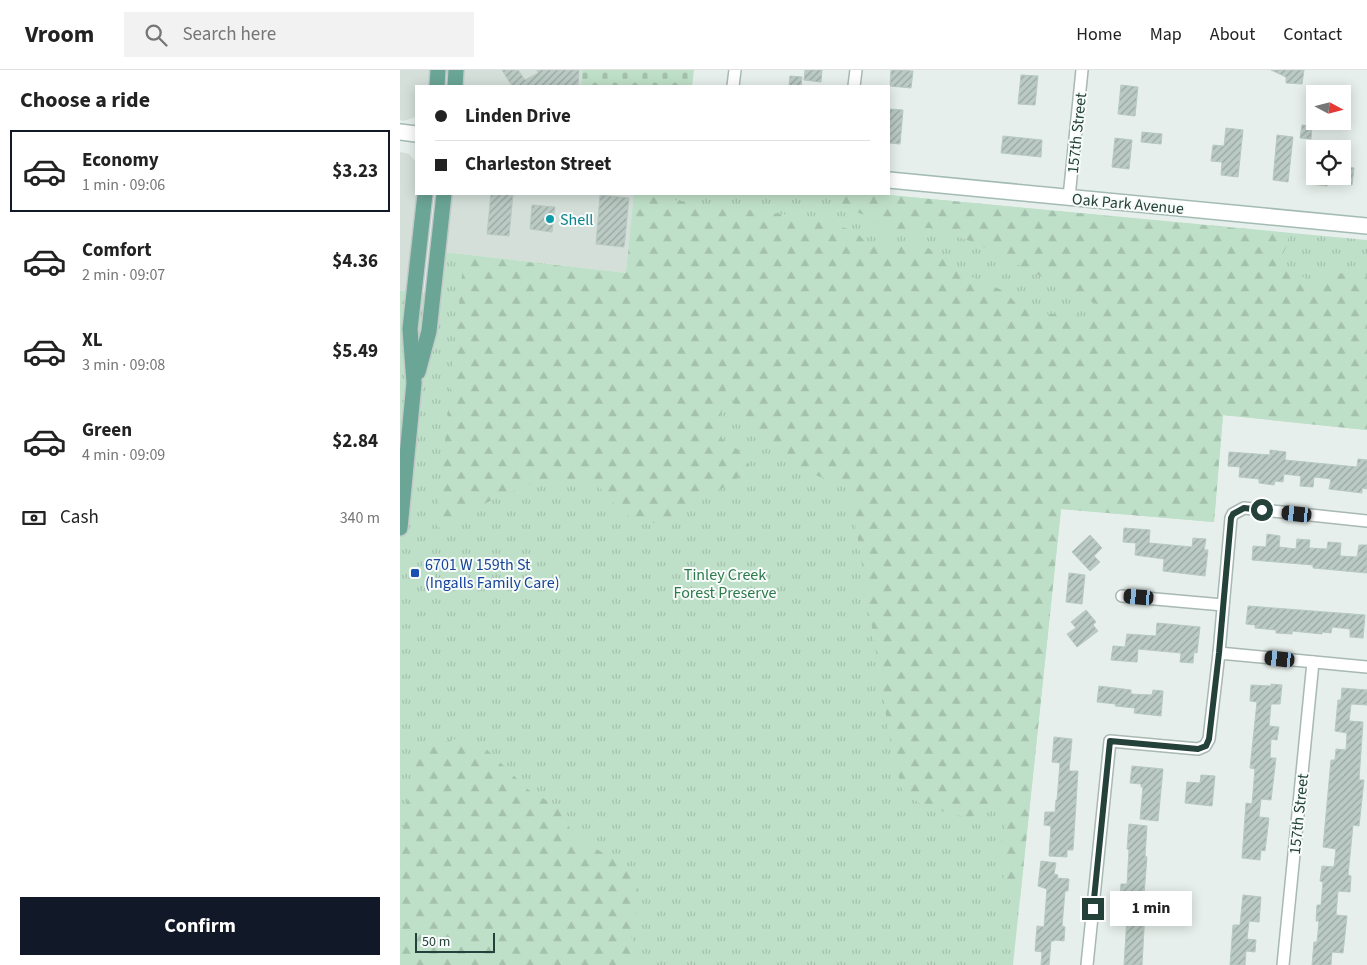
<!DOCTYPE html>
<html lang="en">
<head>
<meta charset="utf-8">
<style>
  body { margin:0; font-family:"Source Sans 3",sans-serif; background:#f2f2f2; color:#222; height:100vh; display:flex; flex-direction:column; font-size:19px; white-space:nowrap }
  * { box-sizing:border-box; margin:0 }
  p { font-size:16px; color:#767676 }
  .icon { flex:none; width:28px; height:28px; fill:none; stroke:currentColor; stroke-width:2; stroke-linecap:round; stroke-linejoin:round }
  .map { position:relative; flex:1; overflow:hidden }
  .details { display:flex; flex-direction:column; background:#fff; width:400px }
  .details>* { flex:none }
  .top-card { position:absolute; left:15px; top:15px; width:475px; height:110px; border-radius:0px; box-shadow:0 2px 12px #0003; display:grid; align-content:center; height:110px; padding:0 20px; background:#fff }
  .needle { width:32px; rotate:97deg }
  .controls { position:absolute; left:906px; top:15px; display:grid; gap:10px }
  .controls a { display:grid; place-items:center; width:45px; height:45px; border-radius:0px; background:#fff; box-shadow:0 2px 12px #0003; font-size:25px }
  .scale { position:absolute; left:15px; bottom:12px; width:80px; box-sizing:border-box; padding-left:5px; border:2px solid #24423a; border-top:0; font-size:14px; line-height:18px; white-space:nowrap; color:#24423a; -webkit-text-stroke:4px #f7fbf9; paint-order:stroke }
  .end { position:absolute; width:22px; height:22px; margin:-11px; border:6px solid #24423a; background:#fff; box-shadow:0 0 0 2px #fff }
  .from { border-radius:50% }
  .bubble { position:absolute; height:35px; border-radius:0px; background:#fff; box-shadow:0 2px 12px #0003; font-size:16px; font-weight:700; line-height:35px; text-align:center }
  .car { position:absolute; width:15px; height:30px; margin:-15px -8px; border-radius:6px; box-shadow:0 0 4px 1px #0007; background:linear-gradient(#222 24%,#8ab4d8 0 40%,#222 0 76%,#8ab4d8 0 86%,#222 0) }
  .top-card b { display:flex; align-items:center; gap:18px; height:48px; font-size:19px }
  .top-card b+b { border-top:1px solid #e0e0e0 }
  .top-card i { width:12px; height:12px; background:#222 }
  ul { padding:0; list-style:none }
  li { display:flex; align-items:center; gap:15px; height:82px; margin:0 10px 8px; padding:0 10px; border:2px solid transparent; border-radius:0px }
  li div { flex:1 }
  li b { display:block; font-size:19px }
  li em { font-style:normal; font-weight:700 }
  li.on { border-color:#111827 }
  li>.icon { width:45px; height:45px; stroke-width:1.5 }
  h2 { padding:0 20px; font-size:22px; line-height:60px }
  .pay { display:flex; align-items:center; gap:12px; height:55px; padding:0 20px; font-size:19px }
  .pay p { margin-inline-start:auto }
  .cta { display:flex; gap:10px; margin-top:auto; padding:10px 20px }
  .cta a { flex:1; height:58px; border-radius:0px; background:#111827; color:#fff; font-size:20px; font-weight:700; line-height:58px; text-align:center }
  header { display:flex; align-items:center; gap:30px; box-sizing:border-box; height:70px; padding:0 25px; background:#fff; border-bottom:1px solid #e0e0e0 }
  header strong { font-size:24px }
  nav { display:flex; gap:28px; margin-inline-start:auto; font-size:18px }
  .search { width:350px; height:45px; background:#f2f2f2; display:flex; align-items:center; gap:12px; box-sizing:border-box; padding:0 18px; border-radius:0px; color:#767676; font-size:19px }
  main { display:flex; flex:1; min-height:0 }
  .map>svg:first-child { display:block }
  .built { fill:#d4dfda }
  .grass { fill:url(#grass-tufts) }
  .forest { fill:url(#forest-firs) }
  .cemetery { fill:url(#cemetery-stones) }
  .building { fill:url(#building-hatch); stroke:#b8c9c2 }
  .lines { fill:none; stroke-linecap:round; stroke-linejoin:round }
  .street-casing { stroke:#a8b8b2; stroke-width:14 }
  .secondary-casing { stroke:#a4bbb3; stroke-width:18 }
  .primary-casing { stroke:#c2cac8; stroke-width:18 }
  .street { stroke:#fff; stroke-width:11 }
  .secondary { stroke:#fff; stroke-width:15 }
  .primary { stroke:#6aa596; stroke-width:15 }
  .route { stroke:#24423a; stroke-width:6 }
  .culture-dot { fill:#0f9aa8; stroke:#f7fbf9; stroke-width:2 }
  .transit-dot { fill:#1a4fb4; stroke:#f7fbf9; stroke-width:2 }
  .labels { text-anchor:middle; stroke-width:4; stroke-linejoin:round; paint-order:stroke }
  .street-label { font-size:16px; fill:#24423a; stroke:#f7fbf9 }
  .culture-label { font-size:16px; fill:#0d838f; stroke:#f7fbf9; text-anchor:start }
  .transit-label { font-size:16px; fill:#164399; stroke:#f7fbf9; text-anchor:start }
  .park-label { font-size:16px; fill:#2d7a4b; stroke:#f7fbf9 }
</style>
</head>
<body>
<header>
<strong>Vroom</strong>
<div class="search"><svg class="icon" aria-label="search" viewBox="0 0 24 24"><circle cx="10" cy="10" r="6"/><path d="M15 15l6 6"/></svg>Search here</div>
<nav><a>Home</a><a>Map</a><a>About</a><a>Contact</a></nav>
</header>
<main>
<section class="details">
<h2>Choose a ride</h2>
<ul>
<li class="on"><svg class="icon" aria-label="car" viewBox="0 0 24 24"><path d="M5 17H2v-5l4-1 3-4h7l3 4 3 1v5h-3M9 17h6M6 11h13"/><circle cx="7" cy="17" r="2"/><circle cx="17" cy="17" r="2"/></svg><div><b>Economy</b><p>1 min · 09:06</p></div><em>$3.23</em></li>
<li><svg class="icon" aria-label="car" viewBox="0 0 24 24"><path d="M5 17H2v-5l4-1 3-4h7l3 4 3 1v5h-3M9 17h6M6 11h13"/><circle cx="7" cy="17" r="2"/><circle cx="17" cy="17" r="2"/></svg><div><b>Comfort</b><p>2 min · 09:07</p></div><em>$4.36</em></li>
<li><svg class="icon" aria-label="car" viewBox="0 0 24 24"><path d="M5 17H2v-5l4-1 3-4h7l3 4 3 1v5h-3M9 17h6M6 11h13"/><circle cx="7" cy="17" r="2"/><circle cx="17" cy="17" r="2"/></svg><div><b>XL</b><p>3 min · 09:08</p></div><em>$5.49</em></li>
<li><svg class="icon" aria-label="car" viewBox="0 0 24 24"><path d="M5 17H2v-5l4-1 3-4h7l3 4 3 1v5h-3M9 17h6M6 11h13"/><circle cx="7" cy="17" r="2"/><circle cx="17" cy="17" r="2"/></svg><div><b>Green</b><p>4 min · 09:09</p></div><em>$2.84</em></li>
</ul>
<div class="pay"><svg class="icon" aria-label="cash" viewBox="0 0 24 24"><path d="M3 7h18v10H3z"/><circle cx="12" cy="12" r="2"/></svg>Cash<p>340 m</p></div>
<div class="cta"><a>Confirm</a></div>
</section>
<div class="map">
<svg width="967" height="895" viewBox="0 0 967 895">
  <defs>
    <pattern id="grass-tufts" width="24" height="20" patternUnits="userSpaceOnUse" patternTransform="scale(1.25)"><rect width="24" height="20" fill="#bfe0c8"/><path d="M3 7l-1-3M5 7V3M7 7l1-3M15 17l-1-3M17 17v-4M19 17l1-3" fill="none" stroke="#a4c1ad"/></pattern>
    <pattern id="forest-firs" width="22" height="20" patternUnits="userSpaceOnUse" patternTransform="scale(1.25)"><rect width="22" height="20" fill="#bfe0c8"/><path d="M5 1l3.5 6h-7zM16 11l3.5 6h-7z" fill="#a4c1ad"/></pattern>
    <pattern id="cemetery-stones" width="16" height="16" patternUnits="userSpaceOnUse" patternTransform="scale(1.25)"><rect width="16" height="16" fill="#bfe0c8"/><path d="M2 7V4a2 2 0 0 1 4 0v3zM10 15v-3a2 2 0 0 1 4 0v3z" fill="#a4c1ad"/></pattern>
    <pattern id="building-hatch" width="6" height="6" patternUnits="userSpaceOnUse" patternTransform="scale(1.25)"><rect width="6" height="6" fill="#bbcac4"/><path d="M-1 1l2-2M0 6l6-6M5 7l2-2" fill="none" stroke="#98a6a0"/></pattern>
  </defs>
  <rect width="100%" height="100%" fill="#e6efeb"/>
  <g class="built">
    <path d="M0,0H32L30,16H16V47L3,51L0,50Z"/>
    <path d="M65,0H182L181,16H63Z"/>
    <path d="M0,82L9,84L16,92V124H18L10,222L0,221Z"/>
    <path d="M51,124H234L226,203L45,182Z"/>
  </g>
  <path class="grass" d="M234,124H478L967,170V360L823,345L814,452L661,439L613,895H0V221L42,224L45,182L226,203Z"/>
  <g class="forest">
    <path d="M442,124H478L888,163V174L875,199L890,200L912,212L937,203L967,205V360L823,345L814,452L661,439L620,829L602,823L604,801L601,771L611,737L595,738L568,748L523,736L502,720L491,676L449,414L423,408L404,401L360,367L336,337L326,318L322,341L314,360L326,373L346,384L349,398L334,411L267,452L240,454L216,436L196,413L137,412L97,427L56,450L36,459L64,185L226,203L234,125L412,148L455,161L468,174L487,179L507,174L528,178L548,189L572,207L604,221L618,235L642,244H671L695,251L706,239L573,172L530,158L483,161L469,147L436,134Z"/>
    <path d="M0,221H5L0,275Z"/>
    <path d="M56,669L84,677L130,721L159,737L174,767L236,801L239,826L231,863L236,895H0V793L5,741L20,677Z"/>
  </g>
  <path class="cemetery" d="M182,0H294L292,16H181Z"/>
  <g class="building">
    <path d="M102,0H118L125,10L138,3L137,0H179L178,16H112Z"/>
    <path d="M405,0H422L421,12L404,10Z"/>
    <path d="M491,0L513,1L511,18L490,16Z"/>
    <path d="M871,0H904L902,14L886,13V7Z"/>
    <path d="M621,5L638,6L635,35L618,34Z"/>
    <path d="M390,6L402,7L401,16H389Z"/>
    <path d="M721,15L738,17L735,46L718,44Z"/>
    <path d="M489,39L503,40L500,74L489,73Z"/>
    <path d="M902,55L912,56L911,69L900,68Z"/>
    <path d="M826,58L843,60L838,107L821,105L822,92L811,91L813,75L824,76Z"/>
    <path d="M742,62L762,64L761,74L741,72Z"/>
    <path d="M877,65L893,67L888,112L873,110Z"/>
    <path d="M603,66L642,70L641,87L601,83Z"/>
    <path d="M715,68L732,70L729,99L712,97Z"/>
    <path d="M942,96L954,98L952,115L942,114Z"/>
    <path d="M912,106H928L927,116L911,114Z"/>
    <path d="M91,124H113L109,166L87,164Z"/>
    <path d="M200,125L229,128L224,177L196,174Z"/>
    <path d="M132,135L155,137L152,162L130,159Z"/>
    <path d="M870,380L886,382L885,390L957,397L958,389L967,390V419L962,418V423L929,419L931,409L914,407L913,417L900,416L901,406L884,404L883,412L875,411L874,415L859,413V409L839,407L840,397L828,396L829,382L870,385Z"/>
    <path d="M724,458L750,460L749,473L792,477L793,468L806,469L804,480H808L805,506L763,501L764,489L735,485L736,473L723,472Z"/>
    <path d="M867,464L880,466L879,477L896,479L897,469L910,470L909,478L927,479L928,472L941,473L940,486L957,487L959,475H967V503L913,498V495L852,490L853,476L866,477Z"/>
    <path d="M690,465L702,478L694,486L700,492L690,501L672,482Z"/>
    <path d="M669,503L685,505L682,534L666,532Z"/>
    <path d="M848,536L965,545L963,568L950,567V559L932,557L931,563L922,562V564L892,561V564L876,563V560L855,558V555L846,554Z"/>
    <path d="M686,540L696,552L693,555L698,561L677,577L667,564L676,558L671,552Z"/>
    <path d="M757,553L800,557L797,583L794,582L793,593L780,592L781,583L738,579L737,592L711,590L713,576L725,577L727,564L756,566Z"/>
    <path d="M871,614L882,615L880,634H871L869,656L879,657L877,670L871,669L870,688H876L871,730L861,729L859,747L869,748L865,781L861,780L860,790L842,788L846,733L852,734L855,699L850,698L857,632L850,631L851,615L871,616Z"/>
    <path d="M699,616L731,620V624L752,625L753,620L763,621L761,646L734,643L735,638L715,636L716,634L697,632Z"/>
    <path d="M942,618L967,620V635L951,634L949,651L963,652L959,710H964L959,756L953,755L948,805L951,806L950,822L938,821L936,845L947,846L943,883L932,882L931,895H912L914,872H917L919,851H916L917,835H921L923,812L920,811L922,796L934,797L936,779L923,777L931,690H935L936,679L946,680L947,663L935,661L938,630H941Z"/>
    <path d="M654,667L672,669L669,701H678L673,780H667V787L649,786L651,756L644,755L645,742H655L656,730H657L660,693L652,692Z"/>
    <path d="M732,696L763,699L758,751L740,749L743,717H741V714L730,713Z"/>
    <path d="M801,705L815,706L812,736L785,733L787,712L800,713Z"/>
    <path d="M729,754L747,756L745,786L747,787L744,824L755,825L754,843L745,842L742,895H724L728,831L720,830L721,814H727L729,780L727,779Z"/>
    <path d="M641,791L656,793L654,804L658,805L657,808L669,809L668,821H665L662,856L665,857L664,871L654,870V871H651L649,895H641L642,882L635,881L637,856L644,857L647,819L638,816Z"/>
    <path d="M843,825L861,827L859,852L849,851L847,869L856,870L855,882L846,881L845,895H830L833,855H840Z"/>
  </g>
  <g class="lines">
    <defs>
      <g id="street">
        <path d="M333,16L335,0"/>
        <path d="M454,16L456,0"/>
        <path d="M669,127L682,0"/>
        <path d="M722,526L823,535"/>
        <path d="M819,583L831,448L833,444L844,438L967,451"/>
        <path d="M687,895L710,671L798,679L805,676L809,669L819,583L967,597"/>
        <path d="M883,895L913,592"/>
      </g>
      <g id="secondary">
        <path d="M0,62L16,64"/>
        <path d="M489,110L967,156"/>
      </g>
      <g id="primary">
        <path d="M37,16L38,0"/>
        <path d="M55,16L56,0"/>
        <path d="M18,302L29,261L44,124"/>
        <path d="M0,458L14,313L10,259L25,124"/>
      </g>
    </defs>
    <use href="#street" class="street-casing"/>
    <use href="#secondary" class="secondary-casing"/>
    <use href="#primary" class="primary-casing"/>
    <use href="#street" class="street"/>
    <use href="#secondary" class="secondary"/>
    <use href="#primary" class="primary"/>
  </g>
  <g class="lines">
    <path class="route" d="M693,839L710,671L798,679L806,676L809,669L819,583L831,448L833,444L844,438L862,440"/>
  </g>
  <circle class="culture-dot" cx="150" cy="149" r="5"/>
  <rect class="transit-dot" x="10" y="498" width="10" height="10" rx="2.5"/>
  <g class="labels">
    <g class="street-label">
      <text transform="translate(676 63) rotate(-84)" y="6">157th Street</text>
      <text transform="translate(728 133) rotate(5)" y="6">Oak Park Avenue</text>
      <text transform="translate(898 744) rotate(-84)" y="6">157th Street</text>
    </g>
    <g class="culture-label">
      <text x="160" y="155">Shell</text>
    </g>
    <g class="transit-label">
      <text x="25" y="500">6701 W 159th St<tspan x="25" dy="18">(Ingalls Family Care)</tspan></text>
    </g>
    <g class="park-label">
      <text x="325" y="510">Tinley Creek<tspan x="325" dy="18">Forest Preserve</tspan></text>
    </g>
  </g>
</svg>
<div class="controls">
<a><svg class="needle" viewBox="-14 -14 28 28"><path d="M0-13l5 13h-10z" fill="#e53935"/><path d="M0 13l5-13h-10z" fill="#767676"/></svg></a>
<a><svg class="icon" aria-label="locate" viewBox="0 0 24 24"><circle cx="12" cy="12" r="6"/><path d="M12 2v4M12 18v4M2 12h4M18 12h4"/></svg></a>
</div>
<div class="scale">50 m</div>
<i class="end from" style="left:862px;top:440px"></i>
<i class="end" style="left:693px;top:839px"></i>
<div class="bubble" style="left:710px;top:821px;width:82px">1 min</div>
<i class="car" style="left:897px;top:444px;rotate:276deg"></i>
<i class="car" style="left:739px;top:527px;rotate:275deg"></i>
<i class="car" style="left:880px;top:589px;rotate:276deg"></i>
<div class="top-card">
<b><i class="from"></i>Linden Drive</b>
<b><i></i>Charleston Street</b>
</div>
</div>
</main>
</body>
</html>
